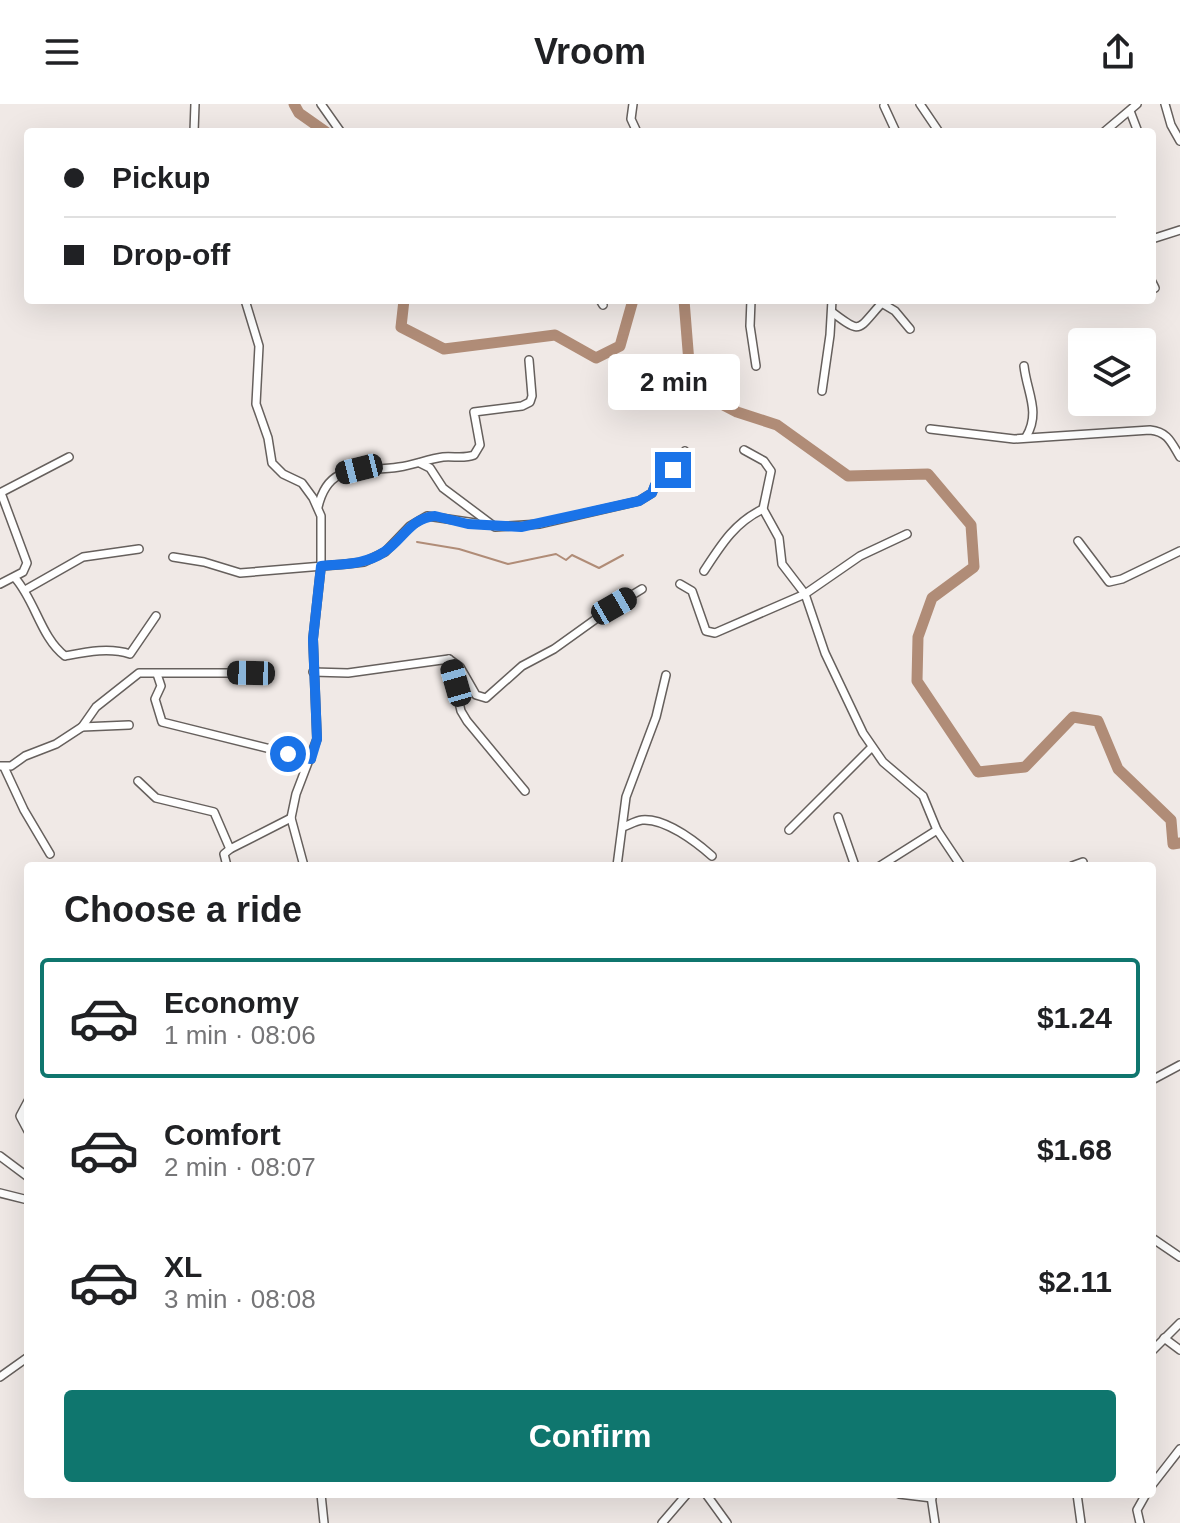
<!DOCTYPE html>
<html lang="en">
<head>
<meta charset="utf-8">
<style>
  body { margin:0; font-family:Helvetica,sans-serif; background:#f2f2f2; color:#202124; height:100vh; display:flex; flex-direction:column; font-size:30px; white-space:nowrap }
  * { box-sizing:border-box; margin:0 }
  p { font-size:26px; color:#757577 }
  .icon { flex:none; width:44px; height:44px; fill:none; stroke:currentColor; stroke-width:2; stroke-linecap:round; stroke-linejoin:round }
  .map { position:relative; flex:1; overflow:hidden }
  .panel { position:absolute; left:24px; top:758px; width:1132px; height:636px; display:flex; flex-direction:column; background:#fff; border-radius:8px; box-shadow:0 8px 32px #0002 }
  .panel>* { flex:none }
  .banner { position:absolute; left:24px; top:24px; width:1132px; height:176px; border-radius:8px; box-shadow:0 8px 32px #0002; display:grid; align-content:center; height:176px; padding:0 40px; background:#fff }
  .tools { position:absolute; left:1068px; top:224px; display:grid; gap:16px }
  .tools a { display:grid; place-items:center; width:88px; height:88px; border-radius:8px; background:#fff; box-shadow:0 8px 32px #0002; font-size:40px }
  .end { position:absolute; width:36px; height:36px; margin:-18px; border:10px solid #1a73e8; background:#fff; box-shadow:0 0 0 4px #fff }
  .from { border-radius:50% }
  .bubble { position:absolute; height:56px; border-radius:8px; background:#fff; box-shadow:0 8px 32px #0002; font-size:26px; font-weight:600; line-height:56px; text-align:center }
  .car { position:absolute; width:24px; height:48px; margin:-24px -12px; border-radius:10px; box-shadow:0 0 6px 2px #0007; background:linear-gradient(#222 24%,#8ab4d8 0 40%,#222 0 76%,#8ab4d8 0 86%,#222 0) }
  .banner b { display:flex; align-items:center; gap:28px; height:76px; font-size:30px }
  .banner b+b { border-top:2px solid #e0e0e0 }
  .banner i { width:20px; height:20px; background:#202124 }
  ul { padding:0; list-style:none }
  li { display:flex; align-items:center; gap:24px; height:120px; margin:0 16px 12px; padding:0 24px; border:4px solid transparent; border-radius:8px }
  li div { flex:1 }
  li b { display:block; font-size:30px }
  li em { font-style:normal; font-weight:600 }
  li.active { border-color:#0f766e }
  li>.icon { width:72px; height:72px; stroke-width:1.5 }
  h2 { padding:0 40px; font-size:36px; line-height:96px }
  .action { display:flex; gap:16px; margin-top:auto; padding:16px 40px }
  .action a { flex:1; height:92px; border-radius:8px; background:#0f766e; color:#fff; font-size:32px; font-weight:600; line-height:92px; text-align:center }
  header { display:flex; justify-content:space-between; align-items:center; height:104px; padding:0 40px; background:#fff; font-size:36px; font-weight:600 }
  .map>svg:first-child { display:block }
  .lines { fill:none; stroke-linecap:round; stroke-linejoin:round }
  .stream { stroke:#b08c77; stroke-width:2 }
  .river { stroke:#b08c77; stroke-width:11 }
  .minor-casing { stroke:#66605d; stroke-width:10 }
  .minor { stroke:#fff; stroke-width:7 }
  .route { stroke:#1a73e8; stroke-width:10 }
</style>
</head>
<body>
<header><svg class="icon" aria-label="menu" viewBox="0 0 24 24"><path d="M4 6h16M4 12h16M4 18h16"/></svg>Vroom<svg class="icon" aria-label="share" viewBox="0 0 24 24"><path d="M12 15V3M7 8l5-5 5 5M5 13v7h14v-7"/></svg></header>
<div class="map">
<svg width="1180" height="1419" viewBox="0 0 1180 1419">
  <rect width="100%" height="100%" fill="#f0e9e6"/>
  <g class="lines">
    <path class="stream" d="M417,438L459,445L508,460L556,450L566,456L572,451L599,464L623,451"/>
    <g class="river">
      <path d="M294,0L299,9L326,28"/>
      <path d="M404,196L401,223L444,245L555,231L596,254L620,242L633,196"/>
      <path d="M684,196L691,284L737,308L777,321L848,372L928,370L971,421L974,463L932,494L918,533L917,577L978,668L1025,663L1073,613L1098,617L1118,665L1171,716L1173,740L1180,739"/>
    </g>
    <defs>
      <g id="minor">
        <path d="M321,0L340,27"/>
        <path d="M633,0L631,15L637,28"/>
        <path d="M920,0L939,28"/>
        <path d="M1165,0L1171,21L1180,37"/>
        <path d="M884,2L896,28"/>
        <path d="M1130,7L1138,28"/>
        <path d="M194,28L195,0"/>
        <path d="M1104,28L1137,0"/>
        <path d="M1152,135L1180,126"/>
        <path d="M1152,178L1155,184"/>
        <path d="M245,196L259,242L256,300L268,334L272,359L283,370L302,379L313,394L321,412V462L313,535L317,635L296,690L291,714L304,762"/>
        <path d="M600,196L603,201"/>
        <path d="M751,196L750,222L756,262"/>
        <path d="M880,198L895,207L910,225"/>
        <path d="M832,208C862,231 857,226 881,200"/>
        <path d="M1024,262C1027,289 1041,308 1026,333"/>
        <path d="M822,287L830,231L832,196"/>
        <path d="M930,325L1014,335L1150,326C1168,328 1171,338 1180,353"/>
        <path d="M744,346L764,357L771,367L763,405L779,434L782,460L805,490L825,549L863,629L883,658L923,692L937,726L961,762"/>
        <path d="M420,359L430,364L443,384L495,423L540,420L639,397L652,389L655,381L662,380L685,347"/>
        <path d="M0,389L69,353"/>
        <path d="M318,403C329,356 362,369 399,363C414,361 428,355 443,353C454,352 464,355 474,351L480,341L474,308L522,302L530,298L532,292L529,256"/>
        <path d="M1078,437L1109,478L1122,475L1180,447"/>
        <path d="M173,453L204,458L240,469L347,460L364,458L385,448L410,422L427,412L489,421"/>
        <path d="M704,467C721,441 734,419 763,405"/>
        <path d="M15,474C35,496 41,534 65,552C86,548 109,543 130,550L156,512"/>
        <path d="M0,480L23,468L27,459L1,389"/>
        <path d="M680,480L692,487L706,527L715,529L805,490L860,452L907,430"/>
        <path d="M25,486L83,453L139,445"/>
        <path d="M449,555L461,607L467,617L525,687"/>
        <path d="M313,568L348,569L449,555L460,563L476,591L486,594L522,562L554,545L614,502L642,485"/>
        <path d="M157,570L161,582L155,595L162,618L311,655"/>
        <path d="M82,623L96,603L139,569H251"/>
        <path d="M0,662H11L25,652L56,640L82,623L129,621"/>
        <path d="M4,663L24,706L50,750"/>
        <path d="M138,677L156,694L214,708L230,745"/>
        <path d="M838,713L855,762"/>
        <path d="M623,723C629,721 635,717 642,716C665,714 696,738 712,752"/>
        <path d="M789,726L871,644"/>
        <path d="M227,762L224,750L230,745L291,714"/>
        <path d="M617,762L626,693L656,613L666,571"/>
        <path d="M880,762L937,726"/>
        <path d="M1072,762L1083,758"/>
        <path d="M1152,976L1180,961"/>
        <path d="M28,997L20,1012L28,1027"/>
        <path d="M0,1052L28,1073"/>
        <path d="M0,1089L28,1096"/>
        <path d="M1152,1134L1180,1153"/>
        <path d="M1164,1234L1180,1246"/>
        <path d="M1152,1247L1180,1219"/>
        <path d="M0,1273L28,1253"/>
        <path d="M1152,1381L1180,1345"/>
        <path d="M321,1390L324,1419"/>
        <path d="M706,1390L727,1419"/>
        <path d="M899,1390L932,1394"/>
        <path d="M1077,1390L1081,1419"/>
        <path d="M931,1392L935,1419"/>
        <path d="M662,1419L687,1390"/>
        <path d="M1140,1419L1137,1406L1146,1390"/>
      </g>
    </defs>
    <use href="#minor" class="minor-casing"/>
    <use href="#minor" class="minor"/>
  </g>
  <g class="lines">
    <path class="route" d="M288,650L311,655L317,635L313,535L321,462C342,460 365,461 384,448C403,436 410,414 435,412L468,420L521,423L639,397L652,389L655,381L662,380L673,366"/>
  </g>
</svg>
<div class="tools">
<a><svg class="icon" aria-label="layers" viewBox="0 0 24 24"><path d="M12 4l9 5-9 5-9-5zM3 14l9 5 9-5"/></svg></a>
</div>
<i class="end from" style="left:288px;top:650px"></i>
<i class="end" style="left:673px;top:366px"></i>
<div class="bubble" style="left:608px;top:250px;width:132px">2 min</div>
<i class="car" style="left:359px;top:365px;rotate:256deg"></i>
<i class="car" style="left:614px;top:502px;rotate:60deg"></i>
<i class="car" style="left:251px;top:569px;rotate:271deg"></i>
<i class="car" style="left:456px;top:579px;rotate:344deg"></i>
<div class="banner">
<b><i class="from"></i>Pickup</b>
<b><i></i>Drop-off</b>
</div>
<section class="panel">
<h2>Choose a ride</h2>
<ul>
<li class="active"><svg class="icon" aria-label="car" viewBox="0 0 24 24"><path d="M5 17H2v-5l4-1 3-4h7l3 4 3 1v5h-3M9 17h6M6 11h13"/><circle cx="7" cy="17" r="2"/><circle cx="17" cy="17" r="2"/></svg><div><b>Economy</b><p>1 min · 08:06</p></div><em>$1.24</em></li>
<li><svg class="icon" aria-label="car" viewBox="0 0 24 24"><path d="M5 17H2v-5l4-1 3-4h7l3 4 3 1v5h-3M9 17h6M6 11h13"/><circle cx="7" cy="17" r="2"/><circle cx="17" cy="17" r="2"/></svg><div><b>Comfort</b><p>2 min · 08:07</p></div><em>$1.68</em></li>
<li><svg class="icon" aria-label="car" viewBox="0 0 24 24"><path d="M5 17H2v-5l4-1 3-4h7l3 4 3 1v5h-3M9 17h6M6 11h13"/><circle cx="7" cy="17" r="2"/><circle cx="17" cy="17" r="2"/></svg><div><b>XL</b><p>3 min · 08:08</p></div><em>$2.11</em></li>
</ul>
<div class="action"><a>Confirm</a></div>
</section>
</div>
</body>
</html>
